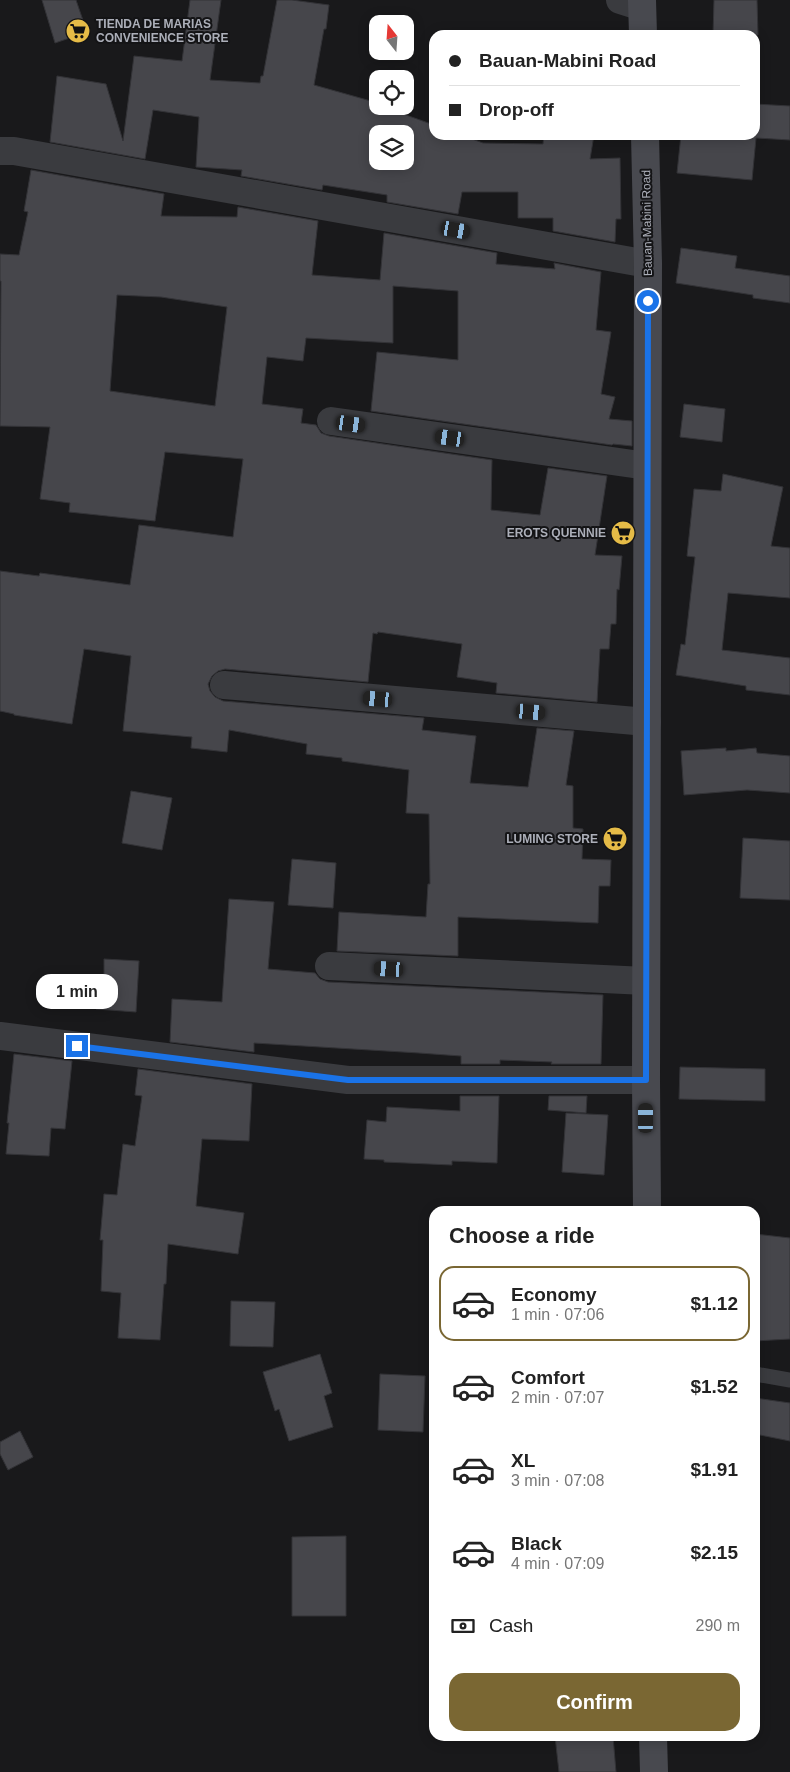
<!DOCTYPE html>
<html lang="en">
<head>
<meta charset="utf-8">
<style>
  body { margin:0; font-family:Helvetica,sans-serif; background:#f6f6f6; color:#222; height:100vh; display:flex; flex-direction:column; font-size:19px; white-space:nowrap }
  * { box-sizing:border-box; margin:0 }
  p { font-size:16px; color:#767676 }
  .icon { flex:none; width:28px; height:28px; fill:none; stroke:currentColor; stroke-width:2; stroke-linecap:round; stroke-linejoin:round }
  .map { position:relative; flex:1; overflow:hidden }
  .panel { position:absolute; left:429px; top:1206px; width:331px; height:535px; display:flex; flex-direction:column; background:#fff; border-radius:15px; box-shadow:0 2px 12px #0003 }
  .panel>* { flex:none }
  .hud { position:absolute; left:429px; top:30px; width:331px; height:110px; border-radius:15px; box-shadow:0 2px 12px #0003; display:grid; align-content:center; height:110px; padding:0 20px; background:#fff }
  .needle { width:32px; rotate:343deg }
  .fabs { position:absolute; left:369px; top:15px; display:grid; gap:10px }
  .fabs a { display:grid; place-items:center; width:45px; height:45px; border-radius:10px; background:#fff; box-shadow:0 2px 12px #0003; font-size:25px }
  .end { position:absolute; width:22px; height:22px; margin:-11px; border:6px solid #1a73e8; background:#fff; box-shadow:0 0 0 2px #fff }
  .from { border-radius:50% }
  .bubble { position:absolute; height:35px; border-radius:15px; background:#fff; box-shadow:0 2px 12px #0003; font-size:16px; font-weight:700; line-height:35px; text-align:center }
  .car { position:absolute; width:15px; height:30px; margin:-15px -8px; border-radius:6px; box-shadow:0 0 4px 1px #0007; background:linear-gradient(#222 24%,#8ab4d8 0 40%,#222 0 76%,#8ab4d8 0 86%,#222 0) }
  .hud b { display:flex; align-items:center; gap:18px; height:48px; font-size:19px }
  .hud b+b { border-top:1px solid #e0e0e0 }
  .hud i { width:12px; height:12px; background:#222 }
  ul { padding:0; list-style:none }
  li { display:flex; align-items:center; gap:15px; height:75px; margin:0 10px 8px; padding:0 10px; border:2px solid transparent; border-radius:15px }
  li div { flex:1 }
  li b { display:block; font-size:19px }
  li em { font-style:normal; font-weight:700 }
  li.current { border-color:#7a6733 }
  li>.icon { width:45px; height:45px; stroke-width:1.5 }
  h2 { padding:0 20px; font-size:22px; line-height:60px }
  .pay { display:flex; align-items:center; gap:12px; height:55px; padding:0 20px; font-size:19px }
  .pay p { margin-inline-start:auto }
  .cta { display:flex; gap:10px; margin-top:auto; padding:10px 20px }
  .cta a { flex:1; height:58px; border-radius:15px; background:#7a6733; color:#fff; font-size:20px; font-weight:700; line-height:58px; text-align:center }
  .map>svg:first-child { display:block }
  .building { fill:#46464b; stroke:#333337; fill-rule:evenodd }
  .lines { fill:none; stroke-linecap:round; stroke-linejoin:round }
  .lane { stroke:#3a3b3f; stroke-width:15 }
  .street { stroke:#3a3b3f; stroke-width:28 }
  .secondary { stroke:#48494f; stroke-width:28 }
  .route { stroke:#1a73e8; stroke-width:6 }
  .labels { text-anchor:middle; stroke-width:4; stroke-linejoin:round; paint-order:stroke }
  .poi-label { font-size:12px; font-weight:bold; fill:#acafb9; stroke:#141416; text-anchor:end }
  .street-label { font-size:12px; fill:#acafb9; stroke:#141416 }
</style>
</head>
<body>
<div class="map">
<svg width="790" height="1772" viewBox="0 0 790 1772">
  <rect width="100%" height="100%" fill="#19191b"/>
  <g class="building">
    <path d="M42,0H76L87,32L55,43Z"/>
    <path d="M190,0H221L210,80L260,83L261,76H263L277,0H292L329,5L326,29H324L314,85L378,103V106L393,108L392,110L434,125V135H461L483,143L543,144L544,135H594L590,159L620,158L621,219H616L615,242L553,231V218H518V192H462L458,214L387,202V195L323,185L322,190L241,176L242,170L196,167L199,117L153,110L145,159L50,142L57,76L106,84L123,141L134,56L182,61ZM378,134H405V161H378Z"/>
    <path d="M714,0H757L758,35H713Z"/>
    <path d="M755,104L790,106V140L756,138L752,180L677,173L681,135H755Z"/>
    <path d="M31,170L164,194L161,216L237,217L238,207L318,221L312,275L380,280L384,233L497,253L496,264L555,269L554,263L601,272L596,330L611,332L601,394L615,397L609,419L632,421V446L613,444L612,445L371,411L377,352L458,360V291L393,286V343L306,338L303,361L267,357L262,404L303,409L301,423L316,425L321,433L329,436L492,460L491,510L540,515L548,468L607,476L595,555L622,556L619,590L617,589L616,624H611L609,649H600L597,702L496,693L497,683L457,677L462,644L378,632L377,634L373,633L368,682L225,669L218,671L212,676L208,684L210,691L215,697L223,701L424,718L422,730L476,736L470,783L528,787L537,728L574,731L566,785L573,786V828L583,829L582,859L611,860L610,886H599L598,923L458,917V956L337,951L339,912L426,917L428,884H430L429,814L406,813L409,770L342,761V758L306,754L307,744L229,730L227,752L191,748L192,737L123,731L131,656L84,649L72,724L14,715V714L0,711V571L39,576L40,573L130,585L139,525L233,537L243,459L165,452L155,521L69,512L70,503L40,499L50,427L0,426L1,281H0V254L19,255L28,212L24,211ZM117,295L161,297L227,307L215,406L110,391Z"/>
    <path d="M681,248L737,256L735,268L790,276V303L753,298V295L676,283Z"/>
    <path d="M684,404L725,409L722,442L680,437Z"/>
    <path d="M723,474L783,487L771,546L790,548V598L728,593L722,650L790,658V695L746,690V686L676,675L681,644L685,645L695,557L687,556L694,489L721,491Z"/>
    <path d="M726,748V751L756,748L757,753L790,756V793L747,790L684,795L681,751Z"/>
    <path d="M131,791L172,798L162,850L122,843Z"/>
    <path d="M743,838L790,841V900L740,898Z"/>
    <path d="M292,859L336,863L333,908L288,905Z"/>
    <path d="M229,899L274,902L268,969L315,973L320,979L328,982L603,995L601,1064H551L552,1062L500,1060V1064H461V1056L419,1053L254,1043V1052L170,1042L172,999L222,1002Z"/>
    <path d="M104,959L139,961L136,1012L96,1009L98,982L104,983Z"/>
    <path d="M14,1054L72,1061L65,1129L51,1128L49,1156L6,1154L9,1123H7Z"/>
    <path d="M680,1067L765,1069V1101L679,1099Z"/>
    <path d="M138,1069L252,1084L249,1141L202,1139L196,1206L244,1213L238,1254L168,1244L166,1284H164L160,1340L118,1338L121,1293L101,1291L103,1240H100L104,1194L117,1195L123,1144L135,1146L142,1096L135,1095Z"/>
    <path d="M460,1096H499L497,1163L452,1161V1165L384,1162V1160L364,1159L367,1120L386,1122L387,1107L460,1111Z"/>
    <path d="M549,1096H587L586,1113L548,1110Z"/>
    <path d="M566,1113L608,1115L604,1175L562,1172Z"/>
    <path d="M755,1234L790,1238V1339L755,1341Z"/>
    <path d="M231,1301L275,1302L273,1347L230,1346Z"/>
    <path d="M320,1354L332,1393L324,1396L333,1427L289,1441L279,1409L275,1411L263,1372Z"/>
    <path d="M380,1374L425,1376L423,1432L378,1430Z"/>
    <path d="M755,1398L790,1403V1441L755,1434Z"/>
    <path d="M20,1431L33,1457L8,1470L0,1454V1442Z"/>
    <path d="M346,1536V1616H292V1537Z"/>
    <path d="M555,1736H613L616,1772H559Z"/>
  </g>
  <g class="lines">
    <path class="lane" d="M755,1374L790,1380"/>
    <g class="street">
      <path d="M620,0L642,7"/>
      <path d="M0,151H14L648,264"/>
      <path d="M331,421L647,466"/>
      <path d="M224,685L647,722"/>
      <path d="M329,966L646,981"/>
      <path d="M0,1036L348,1080H646"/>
    </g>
    <g class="secondary">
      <path d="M642,0L643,35"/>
      <path d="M645,135L648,264L646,1080L647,1211"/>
      <path d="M653,1736L654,1772"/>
    </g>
  </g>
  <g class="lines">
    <path class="route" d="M77,1046L348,1080H646L648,301"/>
  </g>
  <defs>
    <symbol id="supermarket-disc" viewBox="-11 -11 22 22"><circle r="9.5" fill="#e5bb47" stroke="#141416"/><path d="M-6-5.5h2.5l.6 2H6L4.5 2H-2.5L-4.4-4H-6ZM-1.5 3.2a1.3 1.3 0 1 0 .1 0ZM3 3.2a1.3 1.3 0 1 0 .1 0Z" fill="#111"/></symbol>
  </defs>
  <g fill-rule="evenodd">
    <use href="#supermarket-disc" x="64" y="17" width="28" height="28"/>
    <use href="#supermarket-disc" x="609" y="519" width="28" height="28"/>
    <use href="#supermarket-disc" x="601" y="825" width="28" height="28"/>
  </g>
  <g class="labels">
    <g class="poi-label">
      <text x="96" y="28" text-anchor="start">TIENDA DE MARIAS<tspan x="96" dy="14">CONVENIENCE STORE</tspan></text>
      <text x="606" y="537">EROTS QUENNIE</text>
      <text x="598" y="843">LUMING STORE</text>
    </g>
    <g class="street-label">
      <text transform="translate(647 223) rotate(-91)" y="4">Bauan-Mabini Road</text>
    </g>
  </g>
</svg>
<div class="fabs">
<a><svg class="needle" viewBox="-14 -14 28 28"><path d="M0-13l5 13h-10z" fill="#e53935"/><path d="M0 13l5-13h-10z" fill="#767676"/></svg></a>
<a><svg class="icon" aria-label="locate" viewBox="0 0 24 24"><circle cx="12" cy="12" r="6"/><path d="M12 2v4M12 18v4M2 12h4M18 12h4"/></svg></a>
<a><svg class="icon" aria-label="layers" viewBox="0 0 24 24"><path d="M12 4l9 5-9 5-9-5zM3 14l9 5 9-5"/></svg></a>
</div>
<i class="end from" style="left:648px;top:301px"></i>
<i class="end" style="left:77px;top:1046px"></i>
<div class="bubble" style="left:36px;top:974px;width:82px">1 min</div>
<i class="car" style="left:456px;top:230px;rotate:100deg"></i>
<i class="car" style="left:351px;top:424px;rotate:98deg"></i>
<i class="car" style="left:450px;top:438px;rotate:278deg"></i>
<i class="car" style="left:378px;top:699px;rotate:275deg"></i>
<i class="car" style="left:531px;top:712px;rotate:95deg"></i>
<i class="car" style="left:389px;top:969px;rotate:273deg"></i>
<i class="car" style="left:646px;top:1118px;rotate:0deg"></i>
<div class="hud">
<b><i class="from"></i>Bauan-Mabini Road</b>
<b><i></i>Drop-off</b>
</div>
<section class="panel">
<h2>Choose a ride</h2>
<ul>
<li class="current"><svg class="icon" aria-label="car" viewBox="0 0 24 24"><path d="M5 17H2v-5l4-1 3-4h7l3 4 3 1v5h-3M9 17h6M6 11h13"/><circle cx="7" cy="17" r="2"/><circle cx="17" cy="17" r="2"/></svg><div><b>Economy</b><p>1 min · 07:06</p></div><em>$1.12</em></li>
<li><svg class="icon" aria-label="car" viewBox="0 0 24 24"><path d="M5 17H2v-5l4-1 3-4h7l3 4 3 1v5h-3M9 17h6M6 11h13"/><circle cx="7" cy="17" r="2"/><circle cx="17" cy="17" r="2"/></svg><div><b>Comfort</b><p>2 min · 07:07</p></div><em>$1.52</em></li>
<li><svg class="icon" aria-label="car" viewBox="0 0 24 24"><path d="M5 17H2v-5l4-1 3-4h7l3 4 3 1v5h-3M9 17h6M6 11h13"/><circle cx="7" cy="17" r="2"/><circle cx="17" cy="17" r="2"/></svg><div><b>XL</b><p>3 min · 07:08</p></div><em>$1.91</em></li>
<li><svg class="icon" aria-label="car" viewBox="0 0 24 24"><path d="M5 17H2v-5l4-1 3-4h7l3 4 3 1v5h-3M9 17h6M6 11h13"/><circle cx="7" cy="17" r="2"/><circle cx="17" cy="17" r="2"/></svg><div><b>Black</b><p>4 min · 07:09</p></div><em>$2.15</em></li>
</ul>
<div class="pay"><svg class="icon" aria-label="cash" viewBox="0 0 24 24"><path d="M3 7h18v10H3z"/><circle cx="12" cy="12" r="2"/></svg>Cash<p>290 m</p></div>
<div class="cta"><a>Confirm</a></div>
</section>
</div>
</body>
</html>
